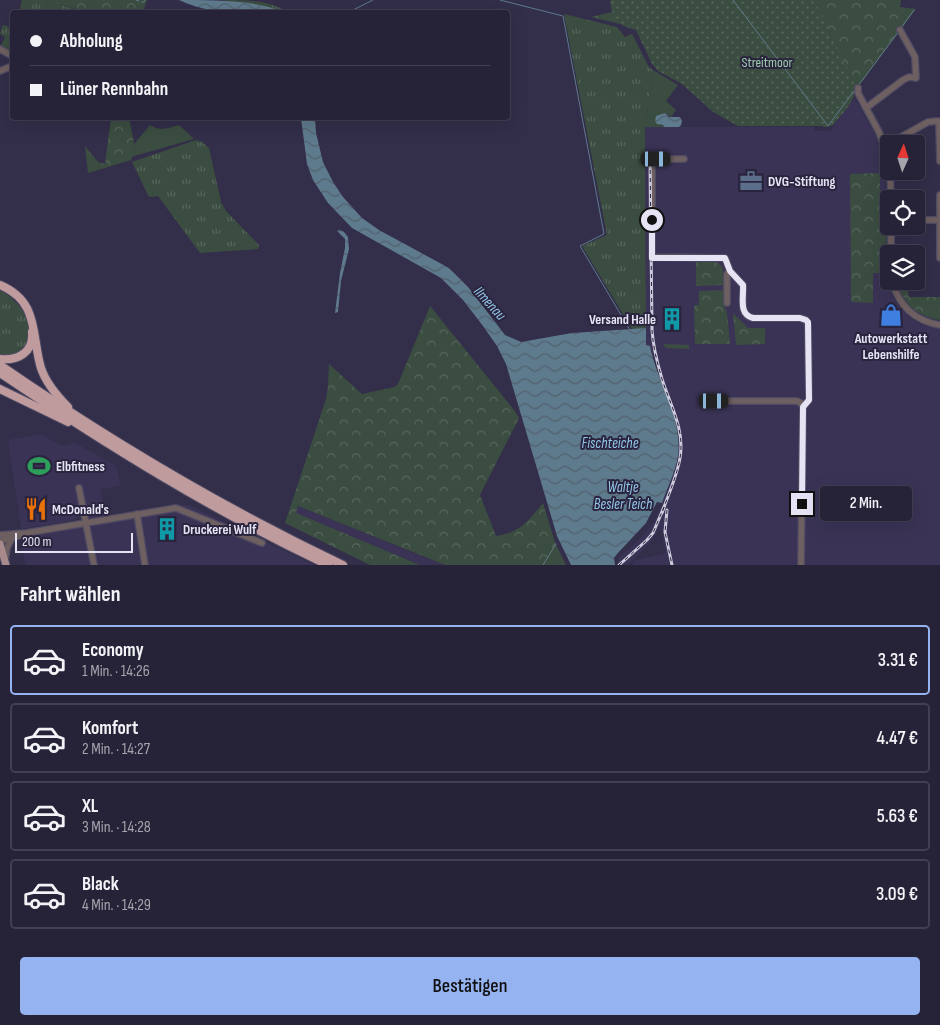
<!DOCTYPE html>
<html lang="de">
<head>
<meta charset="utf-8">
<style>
  body { margin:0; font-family:"Sofia Sans Condensed",sans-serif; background:#322f42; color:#f1f3f6; height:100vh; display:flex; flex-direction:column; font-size:19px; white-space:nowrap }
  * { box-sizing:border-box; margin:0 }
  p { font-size:16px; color:#a4a4ad }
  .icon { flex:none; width:28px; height:28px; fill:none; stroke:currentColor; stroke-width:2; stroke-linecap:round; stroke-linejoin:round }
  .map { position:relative; height:565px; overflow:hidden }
  .panel { display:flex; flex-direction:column; background:#262237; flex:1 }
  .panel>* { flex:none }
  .hud { position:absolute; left:10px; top:10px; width:500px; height:110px; border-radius:5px; box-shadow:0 5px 20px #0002,0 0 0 1px #423f52; display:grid; align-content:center; height:110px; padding:0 20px; background:#262237 }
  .needle { width:32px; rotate:3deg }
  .buttons { position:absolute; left:880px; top:135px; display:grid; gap:10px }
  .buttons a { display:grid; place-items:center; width:45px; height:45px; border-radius:5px; background:#262237; box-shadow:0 5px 20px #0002,0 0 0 1px #423f52; font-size:25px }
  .scale { position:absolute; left:15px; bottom:12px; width:118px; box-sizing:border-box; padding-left:5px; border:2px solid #e5e3f4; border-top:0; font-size:14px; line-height:18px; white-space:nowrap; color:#e5e3f4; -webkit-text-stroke:4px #2a243e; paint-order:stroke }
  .end { position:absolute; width:22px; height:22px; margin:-11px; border:6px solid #e5e3f4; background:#111; box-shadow:0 0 0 2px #111 }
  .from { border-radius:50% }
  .bubble { position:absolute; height:35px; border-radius:5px; background:#262237; box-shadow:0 5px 20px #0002,0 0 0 1px #423f52; font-size:16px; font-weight:600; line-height:35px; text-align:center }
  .car { position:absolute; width:15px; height:30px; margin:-15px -8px; border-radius:6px; box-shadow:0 0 4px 1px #0007; background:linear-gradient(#222 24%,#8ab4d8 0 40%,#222 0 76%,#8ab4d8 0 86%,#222 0) }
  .hud b { display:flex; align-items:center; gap:18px; height:48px; font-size:19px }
  .hud b+b { border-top:1px solid #423f52 }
  .hud i { width:12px; height:12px; background:#f1f3f6 }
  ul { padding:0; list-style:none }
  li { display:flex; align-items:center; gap:15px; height:70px; margin:0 10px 8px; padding:0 10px; border:2px solid #423f52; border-radius:5px }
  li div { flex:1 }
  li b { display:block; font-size:19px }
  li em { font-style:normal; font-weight:600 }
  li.current { border-color:#95b2f1 }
  li>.icon { width:45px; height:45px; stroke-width:1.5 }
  h2 { padding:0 20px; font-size:22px; line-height:60px }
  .button { display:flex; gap:10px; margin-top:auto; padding:10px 20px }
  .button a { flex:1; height:58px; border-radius:5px; background:#95b2f1; color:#111; font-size:20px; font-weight:600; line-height:58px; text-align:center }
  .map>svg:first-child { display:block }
  .built { fill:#3a3355 }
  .grass { fill:url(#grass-tufts) }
  .forest { fill:url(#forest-crowns) }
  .park { fill:url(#park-dots) }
  .garden { fill:#3b4d40 }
  .water { fill:url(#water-waves) }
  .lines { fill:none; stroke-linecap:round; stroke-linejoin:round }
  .stream { stroke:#5e7a8d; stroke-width:1 }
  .minor-casing { stroke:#4f4b64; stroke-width:8 }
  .major-casing { stroke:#4f4b64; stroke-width:9 }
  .highway-casing { stroke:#4f4b64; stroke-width:10 }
  .minor { stroke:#6e5f60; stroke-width:5.5 }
  .major { stroke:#a88a8c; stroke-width:7 }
  .highway { stroke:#bf9b9d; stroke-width:8 }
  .rail-casing { stroke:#cdcbdd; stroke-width:3 }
  .rail { stroke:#2a243e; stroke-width:1; stroke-dasharray:4; stroke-linecap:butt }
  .route { stroke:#e5e3f4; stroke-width:6 }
  .labels { text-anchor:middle; stroke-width:4; stroke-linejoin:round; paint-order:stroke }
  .park-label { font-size:14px; fill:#9bcea9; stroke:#2a243e }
  .poi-label { font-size:14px; font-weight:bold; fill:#e5e3f4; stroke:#2a243e; text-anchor:start }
  .water-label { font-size:15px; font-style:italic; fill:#93c7ea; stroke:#2a243e }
</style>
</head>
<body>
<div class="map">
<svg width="940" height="565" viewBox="0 0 940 565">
  <defs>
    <pattern id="grass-tufts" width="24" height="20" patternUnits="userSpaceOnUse" patternTransform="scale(1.25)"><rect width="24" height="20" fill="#3b4d40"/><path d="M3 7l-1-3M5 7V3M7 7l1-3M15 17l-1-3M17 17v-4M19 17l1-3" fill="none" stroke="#57665c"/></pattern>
    <pattern id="forest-crowns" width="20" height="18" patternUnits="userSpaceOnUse" patternTransform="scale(1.25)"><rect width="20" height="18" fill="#3b4d40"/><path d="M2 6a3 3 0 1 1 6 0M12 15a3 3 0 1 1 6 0" fill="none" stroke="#57665c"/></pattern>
    <pattern id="park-dots" width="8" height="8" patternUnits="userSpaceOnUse" patternTransform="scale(1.25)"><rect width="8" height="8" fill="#3b4d40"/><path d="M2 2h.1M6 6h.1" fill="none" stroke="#57665c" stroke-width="1.8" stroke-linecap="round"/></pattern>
    <pattern id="water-waves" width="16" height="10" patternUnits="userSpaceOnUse" patternTransform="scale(1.25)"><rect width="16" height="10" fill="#5e7a8d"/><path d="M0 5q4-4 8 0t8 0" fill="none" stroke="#53626e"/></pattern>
  </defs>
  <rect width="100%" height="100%" fill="#332e49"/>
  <g class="built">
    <path d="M854,98L876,136L885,167L887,273L890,289L896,303L909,317L921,325L940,329V565H633L634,561L665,553L662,531L659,529L649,544L628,565H619L618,558L644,535L656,518L674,471L678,450L675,422L650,346H646L645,127H814L815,131H830Z"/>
    <path d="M41,434L62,446L75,443L116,466L121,486L101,489L106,517L172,505H189L314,565H26L21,545L25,538L83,527L81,515L74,520L21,529L8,440Z"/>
    <path d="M298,506L433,561L445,565H420L296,513Z"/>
  </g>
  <g class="grass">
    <path d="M22,0H44L74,9L73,12H19Z"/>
    <path d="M222,0C245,0 269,0 288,12Z"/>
    <path d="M564,14L617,27L625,37L632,34L649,67L653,70L645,128L646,346L628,330L632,329L582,246L607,235Z"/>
    <path d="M5,25L12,29V54L0,48L5,37L0,34L2,26Z"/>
    <path d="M196,140L202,142L209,148L221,202L226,211L259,245L258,249L200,253L158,196L149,197L132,162Z"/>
    <path d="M0,290C17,299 39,325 27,346C25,349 21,352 18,355L0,356Z"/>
  </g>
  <g class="forest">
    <path d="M44,0H147L143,12H86Z"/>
    <path d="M610,0H901L900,7L916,9L828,127H824L638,31L633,27L591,17L612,12Z"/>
    <path d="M111,118H129L135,148L134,156L132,157L131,160L88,173L85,146L98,162L105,164Z"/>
    <path d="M880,173V189L886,196L887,273H873V303L851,302L850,174Z"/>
    <path d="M696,262C719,262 724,258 724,285L696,286Z"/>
    <path d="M897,281H906L909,297H940V320C918,317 902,303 897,281Z"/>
    <path d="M724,290V305L727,313L730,344H695L694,305H699V291Z"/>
    <path d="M430,306L514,410L519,418L480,495L496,536C521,532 528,521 543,503L555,542L566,565H445L298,506L296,513L420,565H370L285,523L326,399L328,387L329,364L362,394L395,387L398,384Z"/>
    <path d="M733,313L748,328H765V344L736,345Z"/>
    <path d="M663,344L689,345V349L666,348Z"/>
  </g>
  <path class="park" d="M610,0H814L856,86C855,102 843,113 832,126H738L713,112L682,84L658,71L652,64L636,30C616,24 614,22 610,0Z"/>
  <g class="garden">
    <path d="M653,70L678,85L666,101L676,110L671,117L665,113L655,121L660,125L665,126L664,127H645Z"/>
    <path d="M150,125C160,132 169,128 179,125L194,139L134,156L135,143Z"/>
  </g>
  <g class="water">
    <path d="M179,0C209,0 258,0 283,12C250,13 209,15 179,0Z"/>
    <path d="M665,113L669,117H680L682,121L681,125L679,127H664L663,125L657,124L655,121L656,116Z"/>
    <path d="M301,118H315L316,133L323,162L333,182L343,197L362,218L379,230L449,268L468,287L505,335L521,342L572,333L646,328V345L650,346C657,382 683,418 678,456C675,473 667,488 662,503L657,502L646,523L617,554L614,558L615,565H571L557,536L506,364L497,346L483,326L463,300L441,278L352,228L328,203L313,180L307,164Z"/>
    <path d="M340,230L344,232L348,237L349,249L341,281L338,312L335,313L340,273L345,248V239L337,231Z"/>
  </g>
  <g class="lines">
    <g class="stream">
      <path d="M136,0L139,1"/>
      <path d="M500,0L563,16L604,234L580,246L630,330"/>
      <path d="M733,0L828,126L854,91"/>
      <path d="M142,2H144L145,0"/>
      <path d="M349,12L373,0"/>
      <path d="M901,28L914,10"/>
      <path d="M858,86L899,31"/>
      <path d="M543,565L556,544"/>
    </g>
    <defs>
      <g id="minor">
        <path d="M0,49L12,56"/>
        <path d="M0,71L12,66"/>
        <path d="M858,88V93L879,132L889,159"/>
        <path d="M866,108L903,80L909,77L916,78L915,57L900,30"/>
        <path d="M885,146L928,122L938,121L939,123L940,161"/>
        <path d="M684,159H656L652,164V257L725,258L730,271L743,285C744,297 738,315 753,318H800L806,320L808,325L809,400L803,407"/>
        <path d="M890,171L891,199"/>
        <path d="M940,195V258"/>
        <path d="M916,220H940"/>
        <path d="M891,226V254"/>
        <path d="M892,281C899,306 915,321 940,325"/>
        <path d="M727,303V274L730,271"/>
        <path d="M704,397L714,401H797L801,403L803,407L801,565"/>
        <path d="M79,488L94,565"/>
        <path d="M137,514L145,565"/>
        <path d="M0,535L26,533L176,508L262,543"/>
        <path d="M0,541L22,535"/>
        <path d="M5,561L7,548L12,538"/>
      </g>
      <path id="major" d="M0,544L6,565"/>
      <g id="highway">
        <path d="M0,285C40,302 31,335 41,368C46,383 57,396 68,407"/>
        <path d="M0,359C18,361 34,352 32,332"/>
        <path d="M0,365C109,440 223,508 343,565"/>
        <path d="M0,373C105,444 213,511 328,565"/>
        <path d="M0,389L68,422"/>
      </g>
    </defs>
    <use href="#minor" class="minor-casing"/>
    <use href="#major" class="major-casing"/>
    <use href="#highway" class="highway-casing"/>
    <use href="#minor" class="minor"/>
    <use href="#major" class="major"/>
    <use href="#highway" class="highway"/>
    <defs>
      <g id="rail">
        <path d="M650,154L652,330C653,347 657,362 662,379C670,405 685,429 680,458C677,476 668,495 662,513"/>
        <path d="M667,510L665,532L672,565"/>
        <path d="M619,565L647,540L653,533L664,507"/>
      </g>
    </defs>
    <use href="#rail" class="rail-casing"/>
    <use href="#rail" class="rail"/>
  </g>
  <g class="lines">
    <path class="route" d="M652,220V258H725L730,271L743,285C744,297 738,314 753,318H800L806,320L808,322L809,400L803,407L802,504"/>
  </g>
  <defs>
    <symbol id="office-bare" viewBox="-9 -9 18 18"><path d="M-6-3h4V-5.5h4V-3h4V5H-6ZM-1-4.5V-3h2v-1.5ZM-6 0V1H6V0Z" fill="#5c6f8a" stroke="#2a243e" stroke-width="2.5" paint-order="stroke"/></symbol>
    <symbol id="shop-bare" viewBox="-9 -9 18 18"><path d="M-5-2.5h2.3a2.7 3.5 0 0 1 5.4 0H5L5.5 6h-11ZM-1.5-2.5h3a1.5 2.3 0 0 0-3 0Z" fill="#3f7fe0" stroke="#2a243e" stroke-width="2.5" paint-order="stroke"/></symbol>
    <symbol id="building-bare" viewBox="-9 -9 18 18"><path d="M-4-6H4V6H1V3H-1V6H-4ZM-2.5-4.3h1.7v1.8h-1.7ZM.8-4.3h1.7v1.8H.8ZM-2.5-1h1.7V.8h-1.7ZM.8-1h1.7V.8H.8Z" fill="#0f9aa8" stroke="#2a243e" stroke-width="2.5" paint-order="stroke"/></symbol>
    <symbol id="stadium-bare" viewBox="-9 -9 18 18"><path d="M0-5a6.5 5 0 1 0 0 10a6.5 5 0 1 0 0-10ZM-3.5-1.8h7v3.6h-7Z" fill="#2e9e5b" stroke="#2a243e" stroke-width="2.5" paint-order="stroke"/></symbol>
    <symbol id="restaurant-bare" viewBox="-9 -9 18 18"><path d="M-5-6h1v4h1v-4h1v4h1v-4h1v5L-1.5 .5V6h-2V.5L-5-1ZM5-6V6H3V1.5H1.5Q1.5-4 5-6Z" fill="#e8710a" stroke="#2a243e" stroke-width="2.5" paint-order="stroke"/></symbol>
  </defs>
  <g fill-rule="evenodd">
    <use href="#office-bare" x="735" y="165" width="32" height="32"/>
    <use href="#shop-bare" x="875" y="299" width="32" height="32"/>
    <use href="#building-bare" x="656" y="303" width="32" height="32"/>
    <use href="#stadium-bare" x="23" y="450" width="32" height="32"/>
    <use href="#restaurant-bare" x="20" y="493" width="32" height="32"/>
    <use href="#building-bare" x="151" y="513" width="32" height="32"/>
  </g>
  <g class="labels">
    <g class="park-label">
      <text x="767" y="67">Streitmoor</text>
    </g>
    <g class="poi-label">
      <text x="768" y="186">DVG-Stiftung</text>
      <text x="656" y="324" text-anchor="end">Versand Halle</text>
      <text x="891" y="343" text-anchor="middle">Autowerkstatt<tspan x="891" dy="16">Lebenshilfe</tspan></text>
      <text x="56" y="471">Elbfitness</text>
      <text x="52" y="514">McDonald's</text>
      <text x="183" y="534">Druckerei Wulf</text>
    </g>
    <g class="water-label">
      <text transform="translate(490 303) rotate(48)" y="5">Ilmenau</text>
      <text x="610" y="448">Fischteiche</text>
      <text x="623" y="492">Waltje<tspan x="623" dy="17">Besler Teich</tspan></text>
    </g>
  </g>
</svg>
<div class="buttons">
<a><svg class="needle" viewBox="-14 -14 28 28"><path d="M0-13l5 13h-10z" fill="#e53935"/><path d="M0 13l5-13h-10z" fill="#a4a4ad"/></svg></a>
<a><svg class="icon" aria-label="locate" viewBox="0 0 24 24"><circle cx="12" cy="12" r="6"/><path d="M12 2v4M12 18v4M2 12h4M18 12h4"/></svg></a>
<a><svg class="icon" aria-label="layers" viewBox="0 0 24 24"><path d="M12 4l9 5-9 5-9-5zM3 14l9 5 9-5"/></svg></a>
</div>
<div class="scale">200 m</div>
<i class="end from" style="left:652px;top:220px"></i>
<i class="end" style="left:802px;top:504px"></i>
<div class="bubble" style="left:820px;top:486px;width:92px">2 Min.</div>
<i class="car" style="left:656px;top:159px;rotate:90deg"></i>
<i class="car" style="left:714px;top:401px;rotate:90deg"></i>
<div class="hud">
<b><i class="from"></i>Abholung</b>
<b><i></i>Lüner Rennbahn</b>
</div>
</div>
<section class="panel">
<h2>Fahrt wählen</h2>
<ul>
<li class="current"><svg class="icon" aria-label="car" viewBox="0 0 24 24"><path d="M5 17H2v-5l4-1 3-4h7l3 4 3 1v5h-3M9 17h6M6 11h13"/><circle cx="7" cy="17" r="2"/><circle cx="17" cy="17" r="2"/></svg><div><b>Economy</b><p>1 Min. · 14:26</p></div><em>3.31 €</em></li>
<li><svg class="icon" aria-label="car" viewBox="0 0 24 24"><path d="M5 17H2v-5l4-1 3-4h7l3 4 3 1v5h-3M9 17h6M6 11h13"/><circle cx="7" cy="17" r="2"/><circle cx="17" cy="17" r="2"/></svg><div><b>Komfort</b><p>2 Min. · 14:27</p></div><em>4.47 €</em></li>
<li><svg class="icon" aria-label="car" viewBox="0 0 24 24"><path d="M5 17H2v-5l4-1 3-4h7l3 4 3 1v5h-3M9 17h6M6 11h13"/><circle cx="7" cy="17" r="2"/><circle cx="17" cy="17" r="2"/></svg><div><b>XL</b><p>3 Min. · 14:28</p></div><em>5.63 €</em></li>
<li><svg class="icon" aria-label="car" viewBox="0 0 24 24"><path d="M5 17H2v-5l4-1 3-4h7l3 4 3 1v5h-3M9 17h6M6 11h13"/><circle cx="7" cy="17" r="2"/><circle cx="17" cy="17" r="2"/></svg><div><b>Black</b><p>4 Min. · 14:29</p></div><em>3.09 €</em></li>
</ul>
<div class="button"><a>Bestätigen</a></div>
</section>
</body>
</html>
